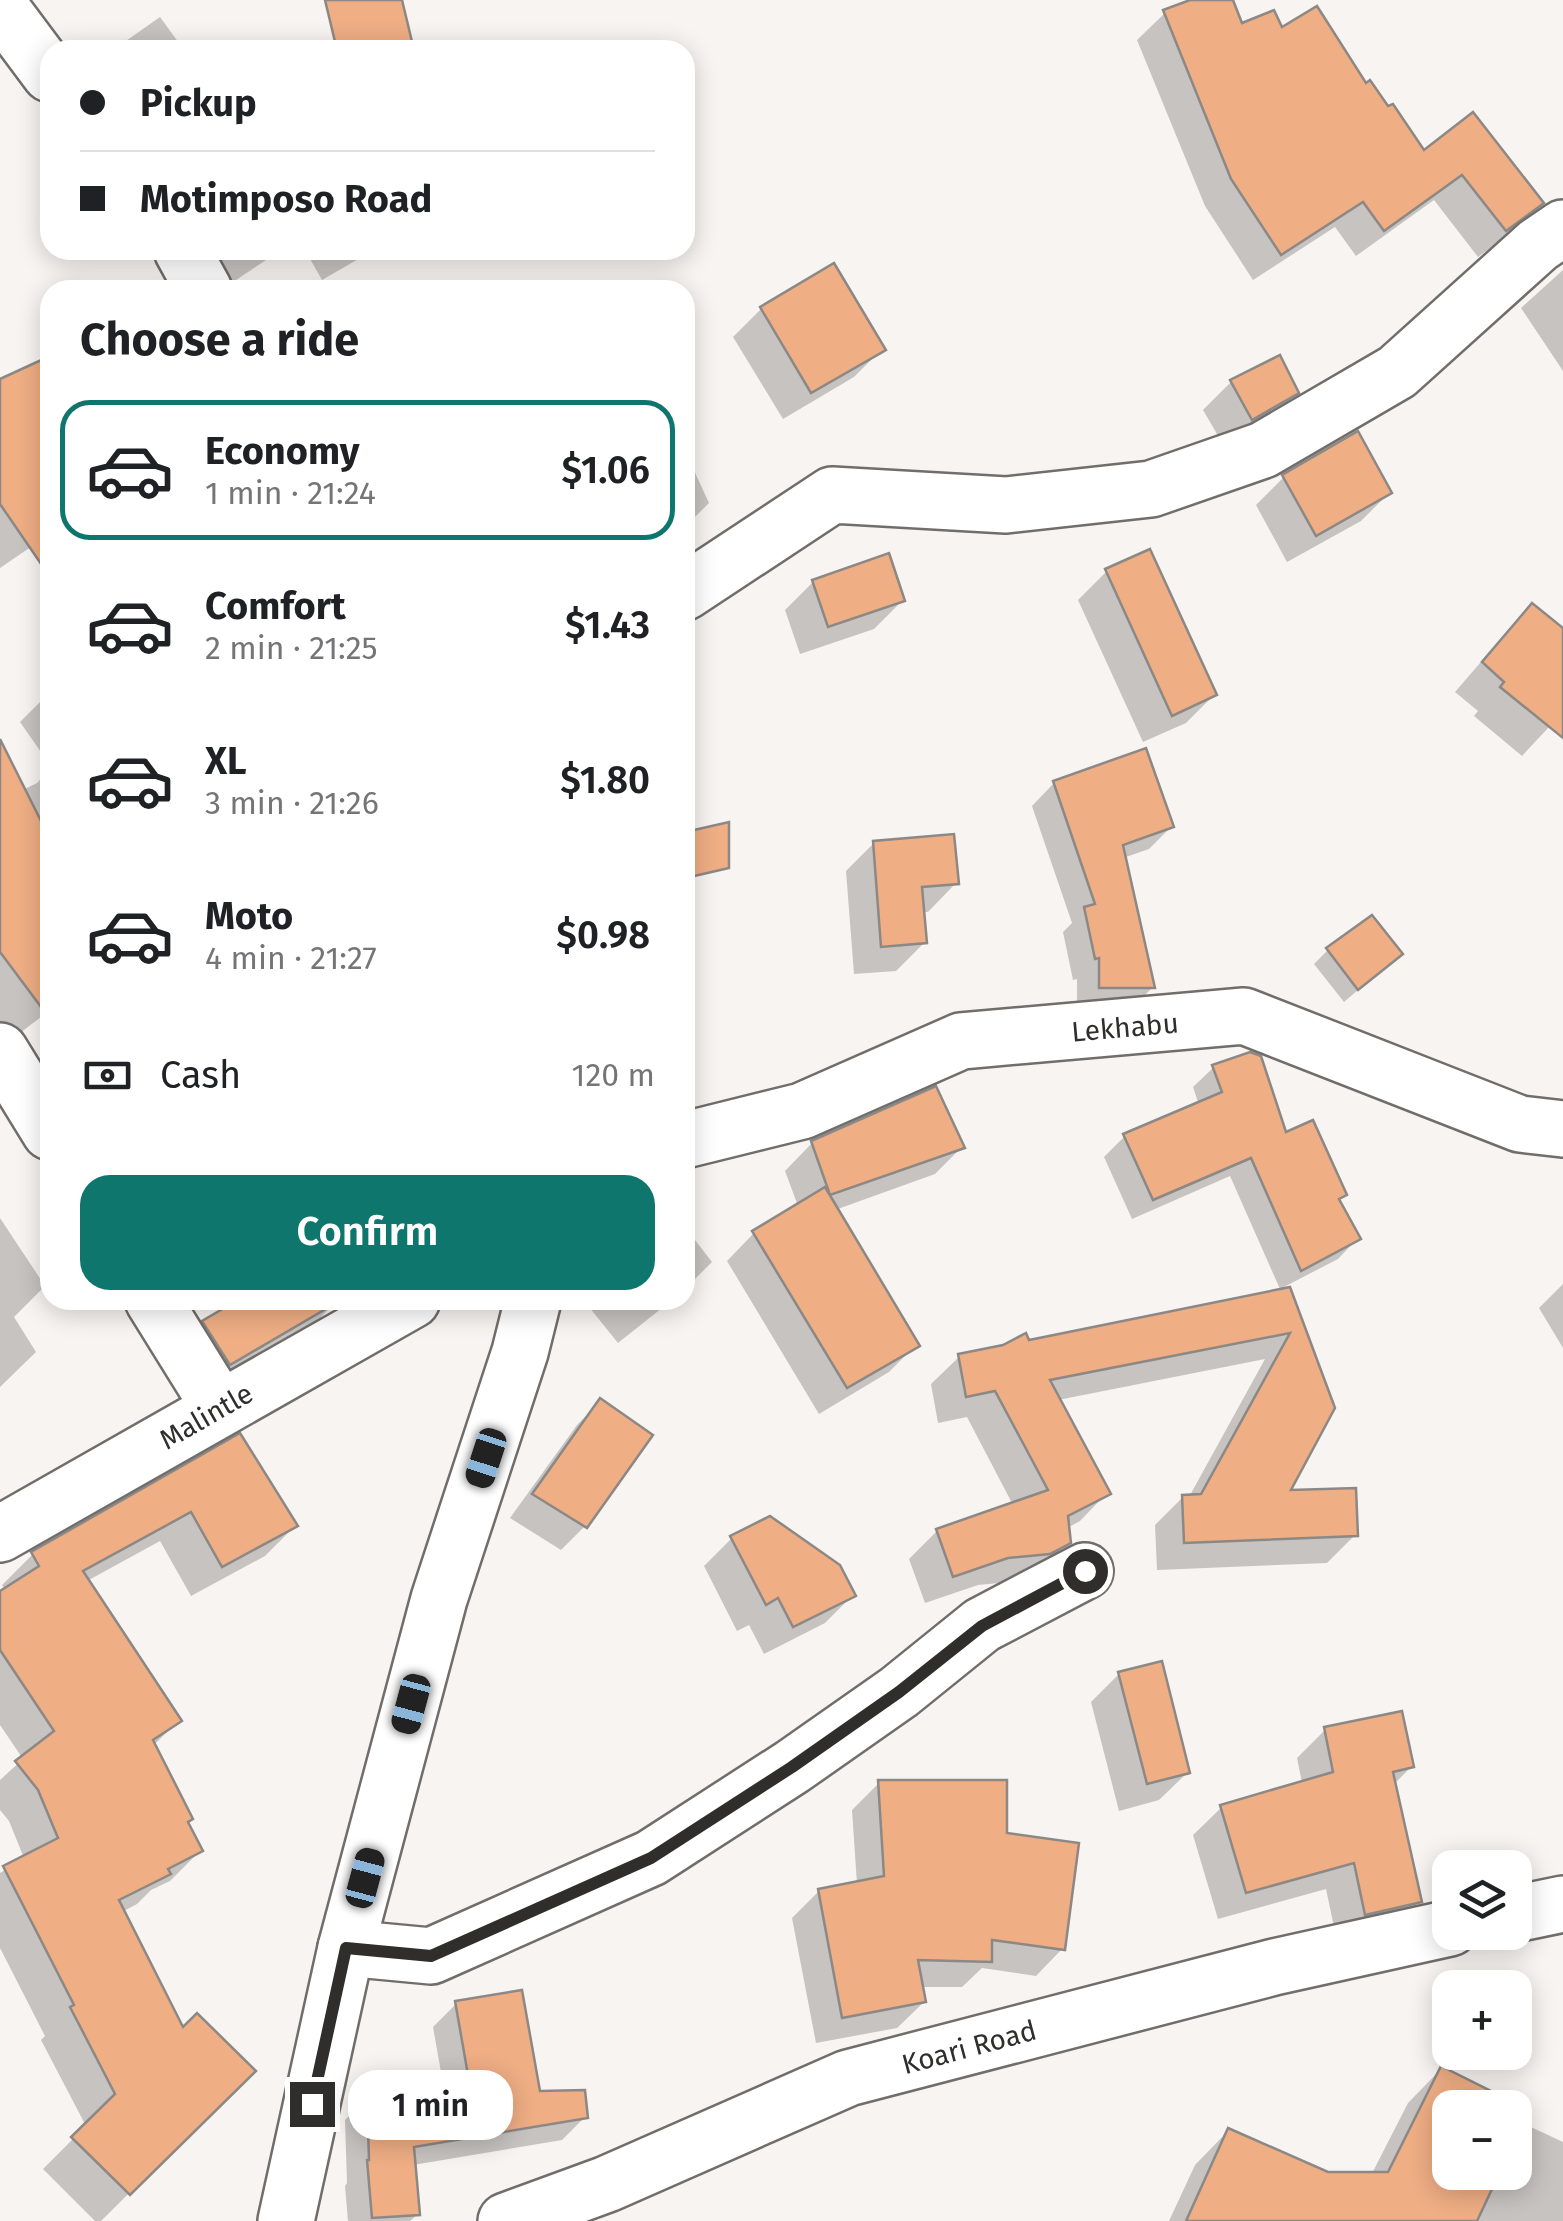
<!DOCTYPE html>
<html lang="en">
<head>
<meta charset="utf-8">
<style>
  body { margin:0; font-family:"Fira Sans",sans-serif; background:#f6f6f6; color:#202124; height:100vh; display:flex; flex-direction:column; font-size:38px; white-space:nowrap }
  * { box-sizing:border-box; margin:0 }
  p { font-size:32px; color:#757577 }
  .icon { flex:none; width:55px; height:55px; fill:none; stroke:currentColor; stroke-width:2; stroke-linecap:round; stroke-linejoin:round }
  .map { position:relative; flex:1; overflow:hidden }
  .panel { position:absolute; left:40px; top:280px; width:655px; height:1030px; display:flex; flex-direction:column; background:#fff; border-radius:30px; box-shadow:0 5px 25px #0003 }
  .panel>* { flex:none }
  .top-card { position:absolute; left:40px; top:40px; width:655px; height:220px; border-radius:30px; box-shadow:0 5px 25px #0003; display:grid; align-content:center; height:220px; padding:0 40px; background:#fff }
  .fabs { position:absolute; left:1432px; top:1850px; display:grid; gap:20px }
  .fabs a { display:grid; place-items:center; width:100px; height:100px; border-radius:20px; background:#fff; box-shadow:0 5px 25px #0003; font-size:50px }
  .end { position:absolute; width:45px; height:45px; margin:-22px; border:12px solid #302e2d; background:#fff; box-shadow:0 0 0 5px #fff }
  .from { border-radius:50% }
  .bubble { position:absolute; height:70px; border-radius:30px; background:#fff; box-shadow:0 5px 25px #0003; font-size:32px; font-weight:600; line-height:70px; text-align:center }
  .car { position:absolute; width:30px; height:60px; margin:-30px -15px; border-radius:12px; box-shadow:0 0 8px 2px #0007; background:linear-gradient(#222 24%,#8ab4d8 0 40%,#222 0 76%,#8ab4d8 0 86%,#222 0) }
  .top-card b { display:flex; align-items:center; gap:35px; height:95px; font-size:38px }
  .top-card b+b { border-top:2px solid #e0e0e0 }
  .top-card i { width:25px; height:25px; background:#202124 }
  ul { padding:0; list-style:none }
  li { display:flex; align-items:center; gap:30px; height:140px; margin:0 20px 15px; padding:0 20px; border:5px solid transparent; border-radius:30px }
  li div { flex:1 }
  li b { display:block; font-size:38px }
  li em { font-style:normal; font-weight:600 }
  li.current { border-color:#0f766e }
  li>.icon { width:90px; height:90px; stroke-width:1.5 }
  h2 { padding:0 40px; font-size:45px; line-height:120px }
  .pay { display:flex; align-items:center; gap:25px; height:110px; padding:0 40px; font-size:38px }
  .pay p { margin-inline-start:auto }
  .primary-button { display:flex; gap:20px; margin-top:auto; padding:20px 40px }
  .primary-button a { flex:1; height:115px; border-radius:30px; background:#0f766e; color:#fff; font-size:40px; font-weight:600; line-height:115px; text-align:center }
  .map>svg:first-child { display:block }
  .shadow { fill:#0003; fill-rule:evenodd }
  .building { fill:#efae84; stroke:#8c8885; stroke-width:2.5 }
  .lines { fill:none; stroke-linecap:round; stroke-linejoin:round }
  .minor-casing { stroke:#716d6a; stroke-width:60 }
  .minor { stroke:#fff; stroke-width:55 }
  .route { stroke:#302e2d; stroke-width:12 }
  .labels { text-anchor:middle; stroke-width:8; stroke-linejoin:round; paint-order:stroke }
  .street-label { font-size:28px; fill:#302e2d; stroke:#fff }
</style>
</head>
<body>
<div class="map">
<svg width="1563" height="2221" viewBox="0 0 1563 2221">
  <rect width="100%" height="100%" fill="#f8f4f1"/>
  <g class="shadow">
    <path d="M1197,0H1230L1241,26L1280,31L1423,154L1541,203L1514,230L1478,257L1434,200L1356,256L1335,227L1253,280L1205,206L1137,40L1165,13Z"/>
    <path d="M160,17L184,50H113Z"/>
    <path d="M195,250H281L221,290Z"/>
    <path d="M305,250H374L322,280Z"/>
    <path d="M1563,270V371L1521,308Z"/>
    <path d="M761,309L882,349L854,377L783,419L733,337Z"/>
    <path d="M50,359V534L0,568V382Z"/>
    <path d="M1231,382L1296,393L1268,421L1224,446L1203,410Z"/>
    <path d="M685,451L709,503L685,527Z"/>
    <path d="M1284,477L1389,493L1361,521L1287,562L1256,505Z"/>
    <path d="M1149,552L1214,695L1186,723L1143,742L1078,600L1106,572Z"/>
    <path d="M813,582L902,601L874,629L800,654L785,610Z"/>
    <path d="M1533,606L1563,631V712L1522,756L1474,716L1478,711L1455,692L1505,634Z"/>
    <path d="M50,692V765L20,722Z"/>
    <path d="M50,769V1010L11,1040L0,1026V801L37,783Z"/>
    <path d="M1054,783L1171,827L1149,849L1123,858L1153,987L1130,1010H1077V979L1073,980L1063,932L1072,923L1032,806Z"/>
    <path d="M874,843L956,883L928,912H922L925,942L896,971L854,974L846,871Z"/>
    <path d="M1328,950L1400,954L1344,1002L1314,964Z"/>
    <path d="M1214,1067L1344,1195L1337,1202L1358,1238L1338,1259L1280,1289L1230,1176L1132,1219L1104,1157L1125,1136L1199,1105L1193,1087Z"/>
    <path d="M812,1143L962,1147L935,1174L835,1210L916,1345L889,1372L819,1414L727,1261L754,1233L798,1206L785,1171Z"/>
    <path d="M0,1218L45,1286L14,1317L36,1352L0,1387Z"/>
    <path d="M685,1227L712,1262L685,1289Z"/>
    <path d="M1563,1284V1348L1539,1308Z"/>
    <path d="M1289,1290L1332,1408L1287,1493L1355,1535L1327,1563L1157,1570L1155,1525L1183,1497H1189L1265,1359L1058,1400L1107,1493L1080,1521L1067,1528L1068,1542L1040,1571L1020,1581L978,1585L925,1603L909,1559L937,1531L1013,1505L967,1417L938,1423L931,1384L959,1357Z"/>
    <path d="M243,1300H338L310,1328L201,1391L176,1351L204,1323Z"/>
    <path d="M596,1300H672L618,1343L589,1307Z"/>
    <path d="M601,1401L585,1526L561,1550L510,1518L577,1425Z"/>
    <path d="M240,1437L295,1526L265,1556L191,1596L160,1541L87,1581L178,1721L153,1746L200,1851L170,1881L151,1890L137,1904L122,1912L182,2031L252,2071L101,2221H95L43,2169L86,2126L41,2040L45,2036L0,1948V1873L24,1858L9,1821L0,1810V1780L23,1759L0,1725V1594L6,1591L2,1585L33,1554Z"/>
    <path d="M732,1538L853,1595L825,1623L764,1654L749,1625L737,1631L704,1566Z"/>
    <path d="M1119,1674L1188,1772L1159,1800L1119,1811L1091,1702Z"/>
    <path d="M1325,1730L1412,1766L1394,1784L1419,1901L1391,1930L1337,1941L1326,1889L1218,1919L1193,1835L1222,1807L1302,1783L1297,1758Z"/>
    <path d="M879,1783L1004,1836L1062,1949L1036,1976L982,1968L962,1987H921L924,2002L897,2028L816,2043L792,1918L819,1891L857,1884L852,1810Z"/>
    <path d="M456,2004L538,2094L585,2117L562,2140L413,2165L418,2214L410,2221H348L345,2186L347,2183L345,2120L368,2097L445,2095L433,2027Z"/>
    <path d="M1441,2069L1525,2111L1520,2122L1563,2142V2221H1169L1195,2165L1228,2131L1363,2191L1408,2103ZM1450,2108H1515V2172H1450Z"/>
  </g>
  <g class="building">
    <path d="M325,0H402L414,50H337Z"/>
    <path d="M1190,0H1233L1242,23L1274,10L1282,27L1317,6L1366,83L1370,80L1388,106L1393,104L1424,150L1473,112L1544,203L1506,231L1462,175L1384,231L1363,202L1281,255L1231,179L1163,10Z"/>
    <path d="M834,263L886,350L811,393L760,307Z"/>
    <path d="M1280,355L1299,393L1252,420L1230,380Z"/>
    <path d="M50,356V577L0,504V379Z"/>
    <path d="M1358,431L1392,493L1316,536L1282,475Z"/>
    <path d="M1150,549L1217,695L1172,716L1105,569Z"/>
    <path d="M889,553L905,601L828,627L812,580Z"/>
    <path d="M1532,603L1563,628V738L1500,687L1504,682L1482,662Z"/>
    <path d="M0,739L50,839V1019L0,952Z"/>
    <path d="M1146,748L1174,827L1123,845L1155,988H1099V958L1095,959L1084,907L1095,904L1053,781Z"/>
    <path d="M729,822V868L690,877L685,855V832Z"/>
    <path d="M954,834L959,884L922,887L927,943L881,947L873,841Z"/>
    <path d="M1372,915L1403,954L1358,990L1326,948Z"/>
    <path d="M1250,1052L1261,1056L1286,1132L1313,1120L1347,1195L1339,1199L1361,1239L1301,1271L1251,1158L1153,1200L1123,1134L1222,1092L1212,1065Z"/>
    <path d="M936,1086L965,1148L830,1195L811,1141Z"/>
    <path d="M825,1187L920,1346L847,1388L752,1231Z"/>
    <path d="M1290,1287L1335,1408L1291,1490L1356,1488L1358,1536L1184,1543L1182,1495L1201,1494L1290,1333L1050,1380L1111,1494L1068,1516L1071,1543L1050,1554L1008,1558L953,1577L936,1529L1048,1490L995,1391L966,1397L958,1354L1003,1345L1026,1333L1029,1340Z"/>
    <path d="M238,1300H341L230,1365L202,1321Z"/>
    <path d="M600,1398L653,1435L587,1528L532,1494Z"/>
    <path d="M240,1433L298,1526L222,1567L191,1512L83,1571L182,1721L153,1740L193,1819L188,1822L203,1851L168,1869L171,1874L119,1900L183,2027L197,2013L256,2071L130,2195L71,2137L115,2094L70,2007L74,2005L3,1866L58,1838L38,1790L15,1761L54,1731L0,1650V1591L39,1566L31,1552Z"/>
    <path d="M770,1516L840,1565L856,1596L793,1627L778,1598L766,1605L730,1536Z"/>
    <path d="M1162,1661L1190,1773L1147,1784L1118,1672Z"/>
    <path d="M1402,1711L1414,1767L1393,1772L1422,1902L1365,1915L1354,1863L1246,1893L1220,1805L1333,1772L1324,1727Z"/>
    <path d="M878,1780H1007V1833L1079,1843L1065,1950L992,1940V1962L918,1960L926,2002L842,2018L818,1889L884,1876Z"/>
    <path d="M522,1990L540,2091L585,2090L588,2118L414,2147L420,2215L372,2218L367,2160H369L367,2094L471,2092L455,2001Z"/>
    <path d="M1441,2066L1529,2110L1515,2140V2108H1450V2172H1500L1477,2221H1186L1228,2128L1328,2172H1388Z"/>
  </g>
  <g class="lines">
    <defs>
      <g id="minor">
        <path d="M0,7L50,74"/>
        <path d="M182,250L204,290"/>
        <path d="M685,592L832,495L1006,505L1151,489L1263,450L1397,372L1538,245L1563,228"/>
        <path d="M0,1051L50,1132"/>
        <path d="M685,1140L802,1111L961,1041L1244,1016L1520,1124L1563,1129"/>
        <path d="M153,1300L220,1408"/>
        <path d="M0,1534L412,1300"/>
        <path d="M1515,1914L1563,1904"/>
        <path d="M346,1948L431,1956L651,1858L792,1767L899,1692L982,1625L1085,1571"/>
        <path d="M286,2221L346,1948L439,1599L520,1352L533,1300"/>
        <path d="M506,2221L607,2184L848,2078L1274,1967L1450,1928"/>
      </g>
    </defs>
    <use href="#minor" class="minor-casing"/>
    <use href="#minor" class="minor"/>
  </g>
  <g class="lines">
    <path class="route" d="M312,2104L346,1948L431,1956L651,1858L792,1767L899,1692L982,1626L1085,1571"/>
  </g>
  <g class="labels">
    <g class="street-label">
      <text transform="translate(1125 1027) rotate(-5)" y="10">Lekhabu</text>
      <text transform="translate(206 1416) rotate(-30)" y="10">Malintle</text>
      <text transform="translate(969 2047) rotate(-15)" y="10">Koari Road</text>
    </g>
  </g>
</svg>
<div class="fabs">
<a><svg class="icon" aria-label="layers" viewBox="0 0 24 24"><path d="M12 4l9 5-9 5-9-5zM3 14l9 5 9-5"/></svg></a>
<a>+</a>
<a>−</a>
</div>
<i class="end from" style="left:1085px;top:1571px"></i>
<i class="end" style="left:312px;top:2104px"></i>
<div class="bubble" style="left:348px;top:2070px;width:165px">1 min</div>
<i class="car" style="left:486px;top:1458px;rotate:198deg"></i>
<i class="car" style="left:411px;top:1704px;rotate:195deg"></i>
<i class="car" style="left:365px;top:1878px;rotate:15deg"></i>
<div class="top-card">
<b><i class="from"></i>Pickup</b>
<b><i></i>Motimposo Road</b>
</div>
<section class="panel">
<h2>Choose a ride</h2>
<ul>
<li class="current"><svg class="icon" aria-label="car" viewBox="0 0 24 24"><path d="M5 17H2v-5l4-1 3-4h7l3 4 3 1v5h-3M9 17h6M6 11h13"/><circle cx="7" cy="17" r="2"/><circle cx="17" cy="17" r="2"/></svg><div><b>Economy</b><p>1 min · 21:24</p></div><em>$1.06</em></li>
<li><svg class="icon" aria-label="car" viewBox="0 0 24 24"><path d="M5 17H2v-5l4-1 3-4h7l3 4 3 1v5h-3M9 17h6M6 11h13"/><circle cx="7" cy="17" r="2"/><circle cx="17" cy="17" r="2"/></svg><div><b>Comfort</b><p>2 min · 21:25</p></div><em>$1.43</em></li>
<li><svg class="icon" aria-label="car" viewBox="0 0 24 24"><path d="M5 17H2v-5l4-1 3-4h7l3 4 3 1v5h-3M9 17h6M6 11h13"/><circle cx="7" cy="17" r="2"/><circle cx="17" cy="17" r="2"/></svg><div><b>XL</b><p>3 min · 21:26</p></div><em>$1.80</em></li>
<li><svg class="icon" aria-label="car" viewBox="0 0 24 24"><path d="M5 17H2v-5l4-1 3-4h7l3 4 3 1v5h-3M9 17h6M6 11h13"/><circle cx="7" cy="17" r="2"/><circle cx="17" cy="17" r="2"/></svg><div><b>Moto</b><p>4 min · 21:27</p></div><em>$0.98</em></li>
</ul>
<div class="pay"><svg class="icon" aria-label="cash" viewBox="0 0 24 24"><path d="M3 7h18v10H3z"/><circle cx="12" cy="12" r="2"/></svg>Cash<p>120 m</p></div>
<div class="primary-button"><a>Confirm</a></div>
</section>
</div>
</body>
</html>
